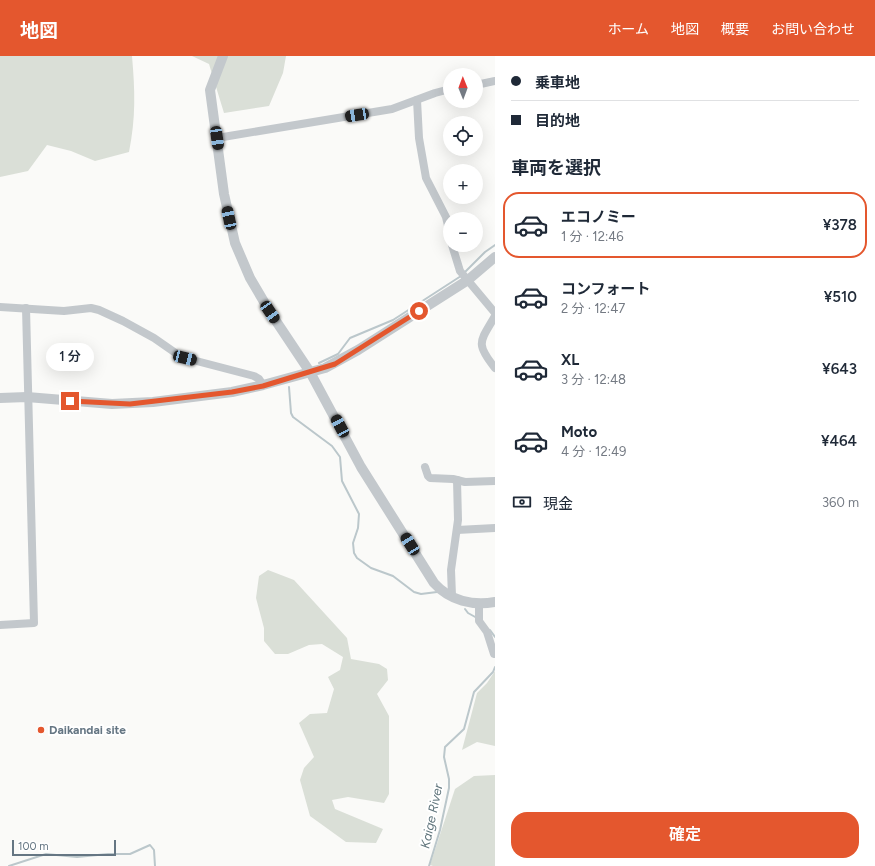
<!DOCTYPE html>
<html lang="ja">
<head>
<meta charset="utf-8">
<style>
  body { margin:0; font-family:Figtree,"Noto Sans JP",sans-serif; background:#f6f6f7; color:#1f2937; height:100vh; display:flex; flex-direction:column; font-size:15px; white-space:nowrap }
  * { box-sizing:border-box; margin:0 }
  p { font-size:13px; color:#747a83 }
  .icon { flex:none; width:22px; height:22px; fill:none; stroke:currentColor; stroke-width:2; stroke-linecap:round; stroke-linejoin:round }
  .map { position:relative; flex:1; overflow:hidden }
  .side { display:flex; flex-direction:column; background:#fff; width:380px }
  .side>* { flex:none }
  .top-card { display:grid; align-content:center; height:88px; padding:0 16px; background:#fff }
  .needle { width:26px; rotate:359deg }
  .tools { position:absolute; left:443px; top:12px; display:grid; gap:8px }
  .tools a { display:grid; place-items:center; width:40px; height:40px; border-radius:50%; background:#fff; box-shadow:0 4px 16px #0002; font-size:20px }
  .scale { position:absolute; left:12px; bottom:10px; width:104px; box-sizing:border-box; padding-left:4px; border:2px solid #657683; border-top:0; font-size:11px; line-height:14px; white-space:nowrap; color:#657683; -webkit-text-stroke:3px #fff; paint-order:stroke }
  .end { position:absolute; width:18px; height:18px; margin:-9px; border:5px solid #e4572e; background:#fff; box-shadow:0 0 0 2px #fff }
  .from { border-radius:50% }
  .bubble { position:absolute; height:28px; border-radius:14px; background:#fff; box-shadow:0 4px 16px #0002; font-size:13px; font-weight:600; line-height:28px; text-align:center }
  .car { position:absolute; width:12px; height:24px; margin:-12px -6px; border-radius:5px; box-shadow:0 0 3px 1px #0007; background:linear-gradient(#222 24%,#8ab4d8 0 40%,#222 0 76%,#8ab4d8 0 86%,#222 0) }
  .top-card b { display:flex; align-items:center; gap:14px; height:38px; font-size:15px }
  .top-card b+b { border-top:1px solid #e0e1e3 }
  .top-card i { width:10px; height:10px; background:#1f2937 }
  ul { padding:0; list-style:none }
  li { display:flex; align-items:center; gap:12px; height:66px; margin:0 8px 6px; padding:0 8px; border:2px solid transparent; border-radius:16px }
  li div { flex:1 }
  li b { display:block; font-size:15px }
  li em { font-style:normal; font-weight:600 }
  li.active { border-color:#e4572e }
  li>.icon { width:36px; height:36px; stroke-width:1.5 }
  h2 { padding:0 16px; font-size:18px; line-height:48px }
  .pay { display:flex; align-items:center; gap:10px; height:44px; padding:0 16px; font-size:15px }
  .pay p { margin-inline-start:auto }
  .cta { display:flex; gap:8px; margin-top:auto; padding:8px 16px }
  .cta a { flex:1; height:46px; border-radius:16px; background:#e4572e; color:#fff; font-size:16px; font-weight:600; line-height:46px; text-align:center }
  header { display:flex; align-items:center; gap:24px; box-sizing:border-box; height:56px; padding:0 20px; background:#e4572e; color:#fff }
  header strong { font-size:19px }
  nav { display:flex; gap:22px; margin-inline-start:auto; font-size:14px }
  main { display:flex; flex:1; min-height:0 }
  .map>svg:first-child { display:block }
  .green { fill:#dadfd7 }
  .lines { fill:none; stroke-linecap:round; stroke-linejoin:round }
  .stream { stroke:#bbc7cb; stroke-width:2 }
  .minor { stroke:#c3c8cc; stroke-width:8 }
  .tertiary { stroke:#c3c8cc; stroke-width:10 }
  .route { stroke:#e4572e; stroke-width:5 }
  .poi-dot { fill:#e4572e; stroke:#fff; stroke-width:1.5 }
  .labels { text-anchor:middle; stroke-width:4; stroke-linejoin:round; paint-order:stroke }
  .poi-label { font-size:12px; font-weight:bold; fill:#657683; stroke:#fff; text-anchor:start }
  .water-label { font-size:13px; font-style:italic; fill:#60757c; stroke:#fff }
</style>
</head>
<body>
<header>
<strong>地図</strong>
<nav><a>ホーム</a><a>地図</a><a>概要</a><a>お問い合わせ</a></nav>
</header>
<main>
<div class="map">
<svg width="495" height="810" viewBox="0 0 495 810">
  <rect width="100%" height="100%" fill="#fafaf8"/>
  <g class="green">
    <path d="M0,0H132C135,35 136,61 129,96L95,105L71,95L47,89L28,115L0,121Z"/>
    <path d="M192,0H286L283,17L269,50L224,57L209,8Z"/>
    <path d="M268,514L294,524L347,582L351,603L379,608L387,613L388,624L377,638L389,660V738L384,747L348,741L332,744L335,753L383,773L376,787L346,786L310,760L300,724L304,712L314,701L299,667L310,658L327,657L334,633L328,621L340,614L343,601L322,588L309,589L288,598H275L264,585V572L256,542L259,520Z"/>
    <path d="M495,615V690L477,686L462,694L477,637L487,627Z"/>
    <path d="M495,719V810H433L430,809L455,733L474,720Z"/>
  </g>
  <g class="lines">
    <g class="stream">
      <path d="M464,217L485,196L495,189"/>
      <path d="M319,307L338,298L350,282L393,264L461,220"/>
      <path d="M289,331L291,357L293,361L332,390L340,401L342,425L359,458L358,472L353,487L354,497L357,502L371,512L393,520L414,536L421,538L437,536"/>
      <path d="M465,553L468,557L477,562"/>
      <path d="M490,574L495,581"/>
      <path d="M9,810L46,798L77,801L108,798H130L150,789L154,794L155,810"/>
      <path d="M429,810L440,774L449,732V723L444,701L445,691L464,673L474,636L493,616L495,611"/>
    </g>
    <g class="minor">
      <path d="M476,29L495,25"/>
      <path d="M417,44L419,82L426,122L446,161L450,178"/>
      <path d="M217,82L392,53L435,37L450,33"/>
      <path d="M452,189L460,215L495,257"/>
      <path d="M0,251L64,255L91,252L99,254L123,265L154,282L177,298L185,302L254,320L259,323L263,329"/>
      <path d="M495,260C480,286 475,287 495,312"/>
      <path d="M425,411L428,420L430,422L453,423L465,426L495,425"/>
      <path d="M457,474L495,472"/>
      <path d="M452,540L451,514L458,464L457,424"/>
      <path d="M479,548V565L487,576L494,598"/>
      <path d="M0,569L34,567L26,252"/>
    </g>
    <g class="tertiary">
      <path d="M223,0L210,34L224,138L235,187L250,222L270,256L310,316L361,411L434,527C450,545 473,550 495,546"/>
      <path d="M0,342L27,341L112,348L153,346L232,336L263,329L325,312L358,294L468,224L495,201"/>
    </g>
  </g>
  <g class="lines">
    <path class="route" d="M70,345L130,348L232,336L263,330L335,308L419,255"/>
  </g>
  <circle class="poi-dot" cx="41" cy="674" r="4"/>
  <g class="labels">
    <g class="poi-label">
      <text x="49" y="678">Daikandai site</text>
    </g>
    <g class="water-label">
      <text transform="translate(431 760) rotate(-78)" y="5">Kaige River</text>
    </g>
  </g>
</svg>
<div class="tools">
<a><svg class="needle" viewBox="-14 -14 28 28"><path d="M0-13l5 13h-10z" fill="#e53935"/><path d="M0 13l5-13h-10z" fill="#747a83"/></svg></a>
<a><svg class="icon" aria-label="locate" viewBox="0 0 24 24"><circle cx="12" cy="12" r="6"/><path d="M12 2v4M12 18v4M2 12h4M18 12h4"/></svg></a>
<a>+</a>
<a>−</a>
</div>
<div class="scale">100 m</div>
<i class="end from" style="left:419px;top:255px"></i>
<i class="end" style="left:70px;top:345px"></i>
<div class="bubble" style="left:46px;top:287px;width:48px">1 分</div>
<i class="car" style="left:357px;top:59px;rotate:261deg"></i>
<i class="car" style="left:217px;top:82px;rotate:172deg"></i>
<i class="car" style="left:229px;top:162px;rotate:348deg"></i>
<i class="car" style="left:270px;top:256px;rotate:146deg"></i>
<i class="car" style="left:185px;top:302px;rotate:104deg"></i>
<i class="car" style="left:340px;top:370px;rotate:332deg"></i>
<i class="car" style="left:410px;top:488px;rotate:328deg"></i>
</div>
<section class="side">
<div class="top-card">
<b><i class="from"></i>乗車地</b>
<b><i></i>目的地</b>
</div>
<h2>車両を選択</h2>
<ul>
<li class="active"><svg class="icon" aria-label="car" viewBox="0 0 24 24"><path d="M5 17H2v-5l4-1 3-4h7l3 4 3 1v5h-3M9 17h6M6 11h13"/><circle cx="7" cy="17" r="2"/><circle cx="17" cy="17" r="2"/></svg><div><b>エコノミー</b><p>1 分 · 12:46</p></div><em>¥378</em></li>
<li><svg class="icon" aria-label="car" viewBox="0 0 24 24"><path d="M5 17H2v-5l4-1 3-4h7l3 4 3 1v5h-3M9 17h6M6 11h13"/><circle cx="7" cy="17" r="2"/><circle cx="17" cy="17" r="2"/></svg><div><b>コンフォート</b><p>2 分 · 12:47</p></div><em>¥510</em></li>
<li><svg class="icon" aria-label="car" viewBox="0 0 24 24"><path d="M5 17H2v-5l4-1 3-4h7l3 4 3 1v5h-3M9 17h6M6 11h13"/><circle cx="7" cy="17" r="2"/><circle cx="17" cy="17" r="2"/></svg><div><b>XL</b><p>3 分 · 12:48</p></div><em>¥643</em></li>
<li><svg class="icon" aria-label="car" viewBox="0 0 24 24"><path d="M5 17H2v-5l4-1 3-4h7l3 4 3 1v5h-3M9 17h6M6 11h13"/><circle cx="7" cy="17" r="2"/><circle cx="17" cy="17" r="2"/></svg><div><b>Moto</b><p>4 分 · 12:49</p></div><em>¥464</em></li>
</ul>
<div class="pay"><svg class="icon" aria-label="cash" viewBox="0 0 24 24"><path d="M3 7h18v10H3z"/><circle cx="12" cy="12" r="2"/></svg>現金<p>360 m</p></div>
<div class="cta"><a>確定</a></div>
</section>
</main>
</body>
</html>
